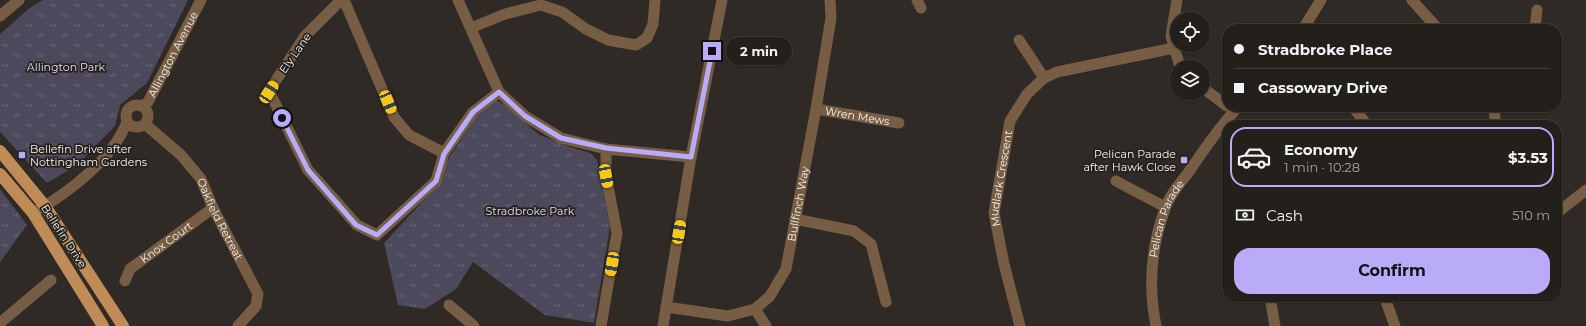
<!DOCTYPE html>
<html lang="en">
<head>
<meta charset="utf-8">
<style>
  body { margin:0; font-family:Montserrat,sans-serif; background:#2b2825; color:#f1f3f6; height:100vh; display:flex; flex-direction:column; font-size:15px; white-space:nowrap }
  * { box-sizing:border-box; margin:0 }
  p { font-size:13px; color:#a3a3a3 }
  .icon { flex:none; width:22px; height:22px; fill:none; stroke:currentColor; stroke-width:2; stroke-linecap:round; stroke-linejoin:round }
  .map { position:relative; flex:1; overflow:hidden }
  .side { position:absolute; left:1222px; top:120px; width:340px; height:182px; display:flex; flex-direction:column; background:#23201c; border-radius:16px; box-shadow:0 1px 3px #0004,0 0 0 1px #403e3b }
  .side>* { flex:none }
  .banner { position:absolute; left:1222px; top:24px; width:340px; height:88px; border-radius:16px; box-shadow:0 1px 3px #0004,0 0 0 1px #403e3b; display:grid; align-content:center; height:88px; padding:0 12px; background:#23201c }
  .fabs { position:absolute; left:1170px; top:12px; display:grid; gap:8px }
  .fabs a { display:grid; place-items:center; width:40px; height:40px; border-radius:50%; background:#23201c; box-shadow:0 1px 3px #0004,0 0 0 1px #403e3b; font-size:20px }
  .end { position:absolute; width:18px; height:18px; margin:-9px; border:5px solid #b9abf7; background:#111; box-shadow:0 0 0 2px #111 }
  .from { border-radius:50% }
  .bubble { position:absolute; height:28px; border-radius:14px; background:#23201c; box-shadow:0 1px 3px #0004,0 0 0 1px #403e3b; font-size:13px; font-weight:700; line-height:28px; text-align:center }
  .car { position:absolute; width:12px; height:24px; margin:-12px -6px; border-radius:5px; box-shadow:0 0 3px 1px #0007; background:linear-gradient(#f5c518 24%,#345 0 40%,#f5c518 0 76%,#345 0 86%,#f5c518 0) }
  .banner b { display:flex; align-items:center; gap:14px; height:38px; font-size:15px }
  .banner b+b { border-top:1px solid #403e3b }
  .banner i { width:10px; height:10px; background:#f1f3f6 }
  ul { padding:7px 0 0; list-style:none }
  li { display:flex; align-items:center; gap:12px; height:60px; margin:0 8px 6px; padding:0 4px; border:2px solid #403e3b; border-radius:16px }
  li div { flex:1 }
  li b { display:block; font-size:15px }
  li em { font-style:normal; font-weight:700 }
  li.on { border-color:#b9abf7 }
  li>.icon { width:36px; height:36px; stroke-width:1.5 }
  .pay { display:flex; align-items:center; gap:10px; height:44px; padding:0 12px; font-size:15px }
  .pay p { margin-inline-start:auto }
  .action { display:flex; gap:8px; margin-top:auto; padding:8px 12px }
  .action a { flex:1; height:46px; border-radius:16px; background:#b9abf7; color:#111; font-size:16px; font-weight:700; line-height:46px; text-align:center }
  .map>svg:first-child { display:block }
  .park { fill:url(#park-tufts) }
  .lines { fill:none; stroke-linecap:round; stroke-linejoin:round }
  .minor { stroke:#765d44; stroke-width:11 }
  .major { stroke:#bf8c57; stroke-width:12 }
  .route { stroke:#b9abf7; stroke-width:5 }
  .poi-dot { fill:#b9abf7; stroke:#26211c; stroke-width:1.5 }
  .labels { text-anchor:middle; stroke-width:3.5; stroke-linejoin:round; paint-order:stroke }
  .street-label { font-size:11px; fill:#f8f4f1; stroke:#26211c }
  .park-label { font-size:11px; fill:#e1def5; stroke:#26211c }
  .poi-label { font-size:11px; fill:#f8f4f1; stroke:#26211c; text-anchor:start }
</style>
</head>
<body>
<div class="map">
<svg width="1586" height="326" viewBox="0 0 1586 326">
  <defs>
    <pattern id="park-tufts" width="24" height="20" patternUnits="userSpaceOnUse"><rect width="24" height="20" fill="#4c495c"/><path d="M3 7l-1-3M5 7V3M7 7l1-3M15 17l-1-3M17 17v-4M19 17l1-3" fill="none" stroke="#676474"/></pattern>
  </defs>
  <rect width="100%" height="100%" fill="#2f2a26"/>
  <g class="park">
    <path d="M43,0H188L147,83L120,105L115,126L77,165L47,183L0,132V34L31,7Z"/>
    <path d="M496,100L509,108L538,134L567,146L590,153L597,160L610,227L594,323L545,315L473,262L456,289L425,309L398,305L384,243L436,187L449,158L475,118Z"/>
    <path d="M0,189L27,225L0,262Z"/>
  </g>
  <g class="lines">
    <g class="minor">
      <path d="M341,0L305,36L269,91L308,170L357,225L377,235L436,181L444,153L473,112L499,92"/>
      <path d="M344,0L394,117L409,135L444,153"/>
      <path d="M458,0L499,92L525,116L561,138L606,149L691,157"/>
      <path d="M917,0L921,8"/>
      <path d="M1177,0L1171,36L1180,67"/>
      <path d="M1412,0L1438,29"/>
      <path d="M0,16L19,0"/>
      <path d="M471,28L505,14L541,5L562,12L586,29L608,40L636,45L647,38L653,24L655,0"/>
      <path d="M1303,29L1321,0"/>
      <path d="M1535,29L1537,10"/>
      <path d="M1019,40L1044,78"/>
      <path d="M1203,88L1227,106"/>
      <circle cx="137" cy="116" r="11"/>
      <path id="s1" d="M142,106L148,102L201,0"/>
      <path d="M1353,107L1367,125"/>
      <path d="M1494,107L1495,119"/>
      <path id="s2" d="M816,109L899,123"/>
      <path id="s3" d="M145,124L181,155L201,179L213,208L258,294L256,306L238,326"/>
      <path d="M1116,181L1165,207"/>
      <path d="M33,213C68,193 112,160 127,122"/>
      <path d="M1557,213L1586,190"/>
      <path d="M795,219L854,231L871,244L886,302"/>
      <path id="s4" d="M125,281L130,269L213,208"/>
      <path d="M1270,297L1275,326"/>
      <path d="M1387,297V304L1395,326"/>
      <path d="M449,305L474,326"/>
      <path id="s5" d="M666,307L728,316L755,309L770,296L786,269L816,109L831,18L830,0"/>
      <path d="M755,309L766,326"/>
      <path d="M0,323L51,280"/>
      <path d="M601,326L617,233L606,176V149"/>
      <path d="M663,326L691,157L722,0"/>
      <path id="s6" d="M1020,326L1004,264L994,213L1010,121L1027,94L1044,78L1057,72L1174,48"/>
      <path id="s7" d="M1156,326C1148,286 1151,247 1165,209C1169,196 1180,183 1188,173C1203,151 1219,127 1238,107"/>
    </g>
    <g class="major">
      <path d="M0,151L45,206L123,326"/>
      <path d="M0,174L33,213L103,326"/>
    </g>
  </g>
  <g class="lines">
    <path class="route" d="M282,118L308,170L356,225L377,235L436,181L444,154L473,112L499,92L525,116L561,138L606,148L691,157L712,51"/>
  </g>
  <g class="poi-dot">
    <rect x="18" y="151" width="8" height="8" rx="2"/>
    <rect x="1180" y="156" width="8" height="8" rx="2"/>
  </g>
  <g class="labels">
    <g class="street-label">
      <text transform="translate(295 53) rotate(-55)" y="4">Ely Lane</text>
      <text dy="4" stroke="none"><textPath href="#s1" startOffset="61">Allington Avenue</textPath></text>
      <text dy="4" stroke="none"><textPath href="#s2" startOffset="42">Wren Mews</textPath></text>
      <text dy="4" stroke="none"><textPath href="#s6" startOffset="151">Mudlark Crescent</textPath></text>
      <text dy="4" stroke="none"><textPath href="#s5" startOffset="208">Bullfinch Way</textPath></text>
      <text dy="4" stroke="none"><textPath href="#s3" startOffset="123">Oakfield Retreat</textPath></text>
      <text dy="4" stroke="none"><textPath href="#s7" startOffset="110">Pelican Parade</textPath></text>
      <text transform="translate(64 236) rotate(57)" y="4">Bellefin Drive</text>
      <text dy="4" stroke="none"><textPath href="#s4" startOffset="58">Knox Court</textPath></text>
    </g>
    <g class="park-label">
      <text x="66" y="71">Allington Park</text>
      <text x="530" y="215">Stradbroke Park</text>
    </g>
    <g class="poi-label">
      <text x="30" y="153">Bellefin Drive after<tspan x="30" dy="13">Nottingham Gardens</tspan></text>
      <text x="1176" y="158" text-anchor="end">Pelican Parade<tspan x="1176" dy="13">after Hawk Close</tspan></text>
    </g>
  </g>
</svg>
<div class="fabs">
<a><svg class="icon" aria-label="locate" viewBox="0 0 24 24"><circle cx="12" cy="12" r="6"/><path d="M12 2v4M12 18v4M2 12h4M18 12h4"/></svg></a>
<a><svg class="icon" aria-label="layers" viewBox="0 0 24 24"><path d="M12 4l9 5-9 5-9-5zM3 14l9 5 9-5"/></svg></a>
</div>
<i class="end from" style="left:282px;top:118px"></i>
<i class="end" style="left:712px;top:51px"></i>
<div class="bubble" style="left:726px;top:37px;width:66px">2 min</div>
<i class="car" style="left:269px;top:92px;rotate:33deg"></i>
<i class="car" style="left:388px;top:102px;rotate:157deg"></i>
<i class="car" style="left:606px;top:176px;rotate:169deg"></i>
<i class="car" style="left:679px;top:232px;rotate:9deg"></i>
<i class="car" style="left:612px;top:264px;rotate:190deg"></i>
<div class="banner">
<b><i class="from"></i>Stradbroke Place</b>
<b><i></i>Cassowary Drive</b>
</div>
<section class="side">
<ul>
<li class="on"><svg class="icon" aria-label="car" viewBox="0 0 24 24"><path d="M5 17H2v-5l4-1 3-4h7l3 4 3 1v5h-3M9 17h6M6 11h13"/><circle cx="7" cy="17" r="2"/><circle cx="17" cy="17" r="2"/></svg><div><b>Economy</b><p>1 min · 10:28</p></div><em>$3.53</em></li>
</ul>
<div class="pay"><svg class="icon" aria-label="cash" viewBox="0 0 24 24"><path d="M3 7h18v10H3z"/><circle cx="12" cy="12" r="2"/></svg>Cash<p>510 m</p></div>
<div class="action"><a>Confirm</a></div>
</section>
</div>
</body>
</html>
